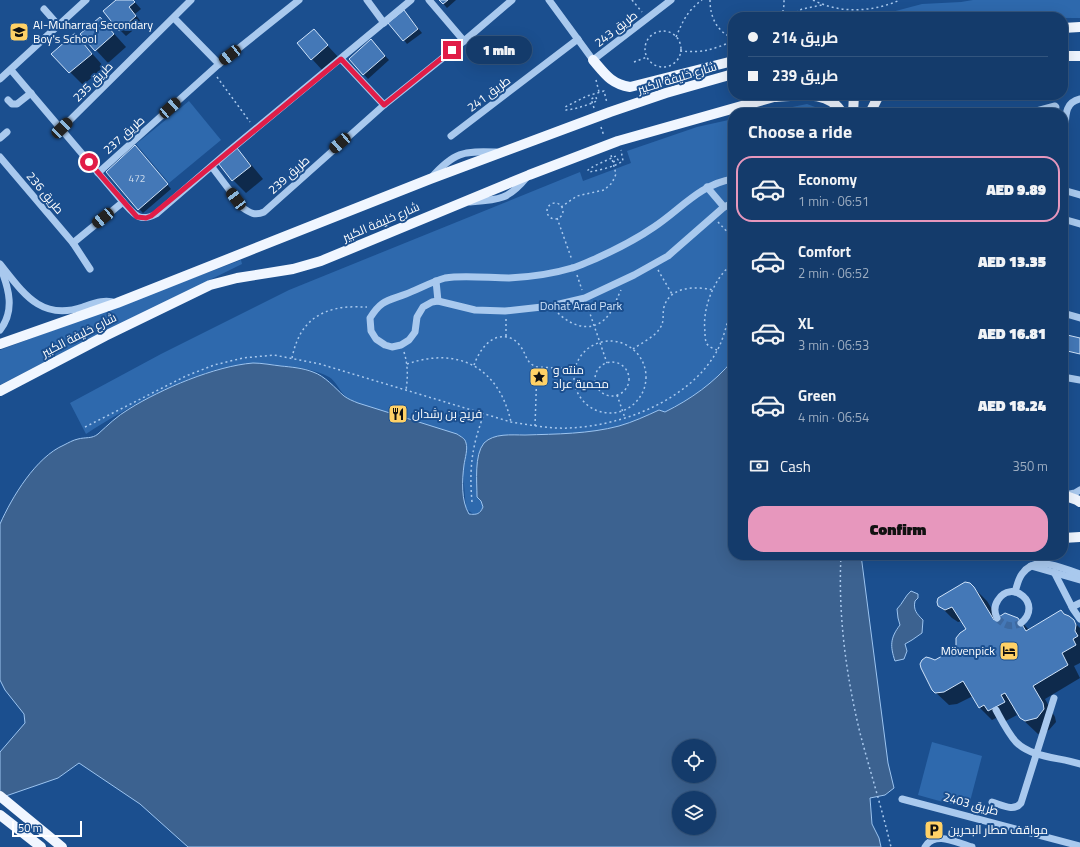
<!DOCTYPE html>
<html lang="en">
<head>
<meta charset="utf-8">
<style>
  body { margin:0; font-family:"Titillium Web",Cairo,sans-serif; background:#1d4271; color:#f1f3f6; height:100vh; display:flex; flex-direction:column; font-size:15px; white-space:nowrap }
  * { box-sizing:border-box; margin:0 }
  p { font-size:13px; color:#9dadc1 }
  .icon { flex:none; width:22px; height:22px; fill:none; stroke:currentColor; stroke-width:2; stroke-linecap:round; stroke-linejoin:round }
  .map { position:relative; flex:1; overflow:hidden }
  .drawer { position:absolute; left:728px; top:108px; width:340px; height:452px; display:flex; flex-direction:column; background:#143b6b; border-radius:16px; box-shadow:0 4px 16px #0002,0 0 0 1px #33557e }
  .drawer>* { flex:none }
  .guide { position:absolute; left:728px; top:12px; width:340px; height:88px; border-radius:16px; box-shadow:0 4px 16px #0002,0 0 0 1px #33557e; display:grid; align-content:center; height:88px; padding:0 20px; background:#143b6b }
  .tools { position:absolute; left:672px; top:739px; display:grid; gap:8px }
  .tools a { display:grid; place-items:center; width:44px; height:44px; border-radius:50%; background:#143b6b; box-shadow:0 4px 16px #0002,0 0 0 1px #33557e; font-size:20px }
  .scale { position:absolute; left:12px; bottom:10px; width:70px; box-sizing:border-box; padding-left:4px; border:2px solid #fff; border-top:0; font-size:11px; line-height:14px; white-space:nowrap; color:#fff; -webkit-text-stroke:3px #1b4f8f; paint-order:stroke }
  .end { position:absolute; width:18px; height:18px; margin:-9px; border:5px solid #e11d48; background:#fff; box-shadow:0 0 0 2px #fff }
  .from { border-radius:50% }
  .bubble { position:absolute; height:28px; border-radius:14px; background:#143b6b; box-shadow:0 4px 16px #0002,0 0 0 1px #33557e; font-size:13px; font-weight:800; line-height:28px; text-align:center }
  .car { position:absolute; width:12px; height:24px; margin:-12px -6px; border-radius:5px; box-shadow:0 0 3px 1px #0007; background:linear-gradient(#222 24%,#8ab4d8 0 40%,#222 0 76%,#8ab4d8 0 86%,#222 0) }
  .guide b { display:flex; align-items:center; gap:14px; height:38px; font-size:15px }
  .guide b+b { border-top:1px solid #33557e }
  .guide i { width:10px; height:10px; background:#f1f3f6 }
  ul { padding:0; list-style:none }
  li { display:flex; align-items:center; gap:12px; height:66px; margin:0 8px 6px; padding:0 12px; border:2px solid transparent; border-radius:16px }
  li div { flex:1 }
  li b { display:block; font-size:15px }
  li em { font-style:normal; font-weight:800 }
  li.on { border-color:#e797bd }
  li>.icon { width:36px; height:36px; stroke-width:1.5 }
  h2 { padding:0 20px; font-size:18px; line-height:48px }
  .pay { display:flex; align-items:center; gap:10px; height:44px; padding:0 20px; font-size:15px }
  .pay p { margin-inline-start:auto }
  .primary-button { display:flex; gap:8px; margin-top:auto; padding:8px 20px }
  .primary-button a { flex:1; height:46px; border-radius:16px; background:#e797bd; color:#111; font-size:16px; font-weight:800; line-height:46px; text-align:center }
  .map>svg:first-child { display:block }
  .green { fill:#2e69ad }
  .water { fill:#3c6290; stroke:#9cc4f0; fill-rule:evenodd }
  .shadow { fill:#0007 }
  .building { fill:#4478b7; stroke:#cfe3fa }
  .lines { fill:none; stroke-linecap:round; stroke-linejoin:round }
  .minor-tunnel { stroke:#3d69a0; stroke-width:7; stroke-dasharray:7 3.5; stroke-linecap:butt }
  .path { stroke:#a9c9ee; stroke-width:1.5; stroke-dasharray:2 3; stroke-linecap:butt }
  .minor { stroke:#a9c9ee; stroke-width:7 }
  .major { stroke:#f0f6ff; stroke-width:10 }
  .route { stroke:#e11d48; stroke-width:5 }
  .labels { text-anchor:middle; stroke-width:4; stroke-linejoin:round; paint-order:stroke }
  .number-label { font-size:10px; fill:#d0dded }
  .poi-label { font-size:12px; fill:#fff; stroke:#1b4f8f; text-anchor:start }
  .street-label { font-size:12px; fill:#fff; stroke:#1b4f8f }
  .park-label { font-size:12px; fill:#cfe3fa; stroke:#1b4f8f }
</style>
</head>
<body>
<div class="map">
<svg width="1080" height="847" viewBox="0 0 1080 847">
  <rect width="100%" height="100%" fill="#1b4f8f"/>
  <g class="green">
    <path d="M973,0H1080V18L873,17L922,4L961,2Z"/>
    <path d="M189,101L221,140L169,183L136,144Z"/>
    <path d="M807,104L823,110L827,113H763Z"/>
    <path d="M733,119V360C714,383 691,399 665,412L659,410C646,416 633,422 619,426C583,436 543,434 506,435L481,501L483,507L481,512L475,515L466,509L463,473L467,444L358,403C354,402 350,400 347,398C340,392 336,381 329,377C316,370 299,367 284,366C274,365 264,363 254,363C202,365 129,406 86,434L70,403L161,354L289,290L580,172L583,181L631,163L627,151L697,127Z"/>
    <path d="M241,260L242,264L74,347L0,385V350Z"/>
    <path d="M932,742L982,756L968,809L918,795Z"/>
  </g>
  <g class="water">
    <path d="M733,360V555H861L888,763L894,788L885,795L870,798L872,824L879,838L881,847H188L140,804L79,763L58,778L0,798V752L25,723L24,714L5,690L0,680V524C12,497 36,457 64,445C68,443 73,440 78,439C85,437 92,439 98,434C108,425 117,416 129,409C161,389 215,366 253,363C262,363 272,365 281,366C291,367 303,368 313,372C325,376 335,388 344,396C348,399 353,401 358,403L457,434C461,437 465,438 466,443C468,449 465,458 464,465C462,480 461,501 469,514C477,515 480,514 483,507L481,501L477,497C477,482 474,455 484,443C494,433 511,435 525,435C556,434 589,434 619,426C633,422 646,416 659,410L665,412C691,399 714,383 733,360ZM679,746H709V776H679ZM679,798H709V828H679Z"/>
    <path d="M911,591L918,594V598L915,601C913,610 917,614 923,620L922,633L912,640L905,644L907,651L904,659L895,661C890,646 890,638 900,625L898,618L897,609C903,603 905,596 911,591Z"/>
  </g>
  <g class="shadow">
    <path d="M118,0H133L141,9L135,14L142,23L126,36L120,30Z"/>
    <path d="M440,0H456L447,8Z"/>
    <path d="M408,16L422,33L407,44L404,40Z"/>
    <path d="M100,18L126,47L108,63L96,50Z"/>
    <path d="M314,31L340,59L324,72L312,59Z"/>
    <path d="M75,34L104,67L83,85L70,72Z"/>
    <path d="M375,45L389,60L368,79L350,59Z"/>
    <path d="M236,149L249,162L263,179L246,193L233,180Z"/>
    <path d="M139,151L171,189L143,213L139,209Z"/>
    <path d="M966,584L973,587L987,601L998,619L1018,618L1029,630L1066,616L1069,617L1080,628V663L1074,666L1080,678L1045,699L1055,717L1056,722L1049,730L1038,734L1021,718L1015,707L1013,708L1017,715L1002,723L996,718L992,720L980,708L973,696L957,704L949,705L933,690L935,662L957,649L967,629L962,621L958,622L952,618L939,605V598Z"/>
  </g>
  <g class="building">
    <path d="M116,0H133L135,2L129,7L136,16L119,31L103,11Z"/>
    <path d="M439,0H448L443,4Z"/>
    <path d="M404,10L418,29L403,41L388,23Z"/>
    <path d="M100,17L114,34L95,51L80,34Z"/>
    <path d="M314,29L328,45L311,60L297,43Z"/>
    <path d="M75,33L92,54L69,73L51,54Z"/>
    <path d="M371,39L385,56L363,75L349,59Z"/>
    <path d="M135,145L168,184L138,210L106,172Z"/>
    <path d="M237,148L251,166L232,181L218,163Z"/>
    <path d="M1063,334L1080,338V354L1063,350Z"/>
    <path d="M965,582L970,583L974,587L994,620L1005,613L1018,618L1026,631L1061,610L1064,614L1069,616L1074,620L1076,625L1075,631L1078,636L1073,639L1076,645L1062,653L1068,665L1033,686L1043,703L1044,709L1037,718L1025,721L1020,718L1005,693L1001,695L1005,702L988,711L984,705L979,708L963,681L944,692L935,693L932,690L921,668L920,664L922,660L926,657L930,658L935,660L956,648V638L960,633L966,629L952,607L945,610L938,606L937,602L938,598Z"/>
  </g>
  <g class="lines">
    <path class="minor-tunnel" d="M997,618C1005,626 1011,628 1021,623"/>
    <g class="path">
      <path d="M632,0L642,12"/>
      <path d="M710,0C710,17 717,32 733,38"/>
      <path d="M813,0C840,14 873,12 900,0"/>
      <path d="M782,17L784,5V0"/>
      <path d="M787,17L802,9L822,5"/>
      <circle cx="663" cy="49" r="18"/>
      <path d="M676,37C683,21 687,11 702,0"/>
      <path d="M680,51C703,53 712,50 733,41"/>
      <path d="M634,62L647,57"/>
      <path d="M217,77L250,122"/>
      <path d="M596,80L599,92"/>
      <path d="M594,108L591,99L596,97L597,101C587,105 577,109 566,110L565,107L587,96L604,91L607,103"/>
      <path d="M601,127L604,136"/>
      <path d="M613,162L618,160L616,156L594,166L588,170L589,172C600,170 614,167 623,161L621,150"/>
      <circle cx="555" cy="211" r="8"/>
      <path d="M561,207L577,196L604,190L612,183L616,174L611,155"/>
      <path d="M557,218L572,260"/>
      <path d="M718,222L733,238"/>
      <path d="M658,270L672,294"/>
      <path d="M577,275L582,290"/>
      <path d="M587,305L607,363"/>
      <path d="M558,313C573,328 596,334 610,313C614,307 617,298 621,290"/>
      <path d="M506,319V337"/>
      <circle cx="610" cy="377" r="36"/>
      <path d="M633,349C641,343 655,337 660,328C665,321 662,314 664,307C670,286 696,286 713,290"/>
      <path d="M717,350C714,349 709,347 707,344C705,340 705,336 705,332C702,308 714,278 733,263"/>
      <path d="M404,352C408,365 408,377 406,390"/>
      <path d="M292,358C297,333 309,315 335,309C345,306 357,307 367,307"/>
      <circle cx="612" cy="379" r="17"/>
      <path d="M407,364C459,346 499,368 511,422"/>
      <path d="M474,365C479,351 490,334 507,337C512,338 517,341 520,346C527,354 525,363 537,367L575,369"/>
      <path d="M617,395L625,418"/>
      <path d="M535,426L537,368"/>
      <path d="M85,427L186,376L214,365L243,358L274,355L320,364L511,422C530,425 550,429 569,428C622,426 690,400 717,351C725,336 728,318 733,302"/>
      <path d="M472,502C469,467 472,446 484,414"/>
      <path d="M841,555C838,615 846,675 860,733C870,771 882,809 891,847"/>
    </g>
    <g class="minor">
      <path d="M367,0L384,23"/>
      <path d="M429,0L464,41"/>
      <path d="M549,0L593,60L671,0"/>
      <path d="M44,9L59,26"/>
      <path d="M174,18L219,64"/>
      <path d="M341,59L384,105"/>
      <path d="M11,70L123,202C134,214 139,223 156,214L229,151L411,0"/>
      <path d="M0,79L86,0"/>
      <path d="M8,100L12,104H17L31,93"/>
      <path d="M1029,113L1055,106L1056,107L1055,113"/>
      <path d="M62,128L191,0"/>
      <path d="M451,136L578,39"/>
      <path d="M0,138L7,132"/>
      <path d="M1063,146C1064,140 1065,135 1065,130C1066,116 1064,103 1080,99"/>
      <path d="M0,157L73,243L90,269"/>
      <path d="M212,167L243,208C250,213 255,216 264,212L384,105L464,41L512,0"/>
      <path d="M98,173L219,64L299,0"/>
      <path d="M431,178C454,152 463,151 496,152"/>
      <path d="M733,179C700,184 680,210 654,227C635,240 615,250 595,259C587,262 580,266 572,268C552,274 530,277 509,278C490,278 463,275 445,278C431,282 419,289 406,294C387,301 381,300 370,318L371,331L376,339L385,345L392,347L401,345L409,340L415,332L417,317L423,307L432,302L438,301L475,310L505,311L551,306L585,298L634,275L668,256L724,207L733,203"/>
      <path d="M707,187L724,207"/>
      <path d="M1063,190L1080,195"/>
      <path d="M470,202C499,200 508,200 527,177"/>
      <path d="M1063,219L1080,224"/>
      <path d="M73,243L123,202"/>
      <path d="M0,264C24,294 41,321 83,307C95,303 105,299 116,303"/>
      <path d="M436,281L438,301"/>
      <path d="M1063,313L1080,318"/>
      <path d="M0,330C15,311 9,289 1,269"/>
      <path d="M1063,377L1080,380"/>
      <path d="M1065,495L1075,493L1080,490"/>
      <path d="M1031,566L1080,580"/>
      <path d="M1054,572L1073,609L1080,619"/>
      <path d="M1015,592C1017,586 1018,579 1022,574C1036,554 1061,568 1080,574"/>
      <path d="M1072,607L1080,603"/>
      <path d="M997,618C994,612 994,606 998,600C1011,578 1044,604 1021,623"/>
      <path d="M996,710C1002,721 1008,733 1016,742C1032,758 1059,757 1080,764"/>
      <path d="M902,799L1080,846"/>
      <path d="M992,802C1002,805 1014,812 1021,803L1054,698"/>
      <path d="M925,847C935,830 957,843 972,847"/>
    </g>
    <g class="major">
      <path d="M1063,28L1080,27"/>
      <path d="M1063,56H1080"/>
      <path d="M593,60C605,74 611,84 630,87L733,61"/>
      <path d="M774,97C797,96 829,89 842,113"/>
      <path d="M853,113L854,95"/>
      <path d="M870,113L879,95"/>
      <path d="M0,344L117,303L430,179L610,112L666,93L733,74"/>
      <path d="M0,391L105,336L210,285L237,278L293,269L321,261L529,175L618,141L781,95"/>
      <path d="M1063,495L1077,500L1080,502"/>
      <path d="M1063,538L1080,537"/>
      <path d="M0,796L62,847"/>
      <path d="M0,815L41,847"/>
    </g>
  </g>
  <g class="lines">
    <path class="route" d="M89,162L137,217L146,218L151,216L341,59L384,105L452,50"/>
  </g>
  <defs>
    <symbol id="school-square" viewBox="-11 -11 22 22"><rect x="-9" y="-9" width="18" height="18" rx="4" fill="#ffd166" stroke="#1b4f8f"/><path d="M0-5L7-2L0 1L-7-2ZM-4 1L0 2.5L4 1V4Q0 6-4 4Z" fill="#111"/></symbol>
    <symbol id="sight-square" viewBox="-11 -11 22 22"><rect x="-9" y="-9" width="18" height="18" rx="4" fill="#ffd166" stroke="#1b4f8f"/><path d="M0-6L1.8-2.2L6-1.7L2.9 1.2L3.7 5.4L0 3.3L-3.7 5.4L-2.9 1.2L-6-1.7L-1.8-2.2Z" fill="#111"/></symbol>
    <symbol id="restaurant-square" viewBox="-11 -11 22 22"><rect x="-9" y="-9" width="18" height="18" rx="4" fill="#ffd166" stroke="#1b4f8f"/><path d="M-5-6h1v4h1v-4h1v4h1v-4h1v5L-1.5 .5V6h-2V.5L-5-1ZM5-6V6H3V1.5H1.5Q1.5-4 5-6Z" fill="#111"/></symbol>
    <symbol id="hotel-square" viewBox="-11 -11 22 22"><rect x="-9" y="-9" width="18" height="18" rx="4" fill="#ffd166" stroke="#1b4f8f"/><path d="M-6-4.5h1.5V1H6V5H4.5V3h-9V5H-6ZM-4 0a1.8 1.8 0 1 1 3.6 0ZM.5 0V-2.5h3Q6-2.5 6 0Z" fill="#111"/></symbol>
    <symbol id="parking-square" viewBox="-11 -11 22 22"><rect x="-9" y="-9" width="18" height="18" rx="4" fill="#ffd166" stroke="#1b4f8f"/><path d="M-3.5-5.5H1a3.5 3.5 0 0 1 0 7H-1V5.5H-3.5ZM-1-3.4V-.6H.8a1.4 1.4 0 0 0 0-2.8Z" fill="#111"/></symbol>
  </defs>
  <g fill-rule="evenodd">
    <use href="#school-square" x="8" y="21" width="22" height="22"/>
    <use href="#sight-square" x="528" y="366" width="22" height="22"/>
    <use href="#restaurant-square" x="387" y="403" width="22" height="22"/>
    <use href="#hotel-square" x="998" y="640" width="22" height="22"/>
    <use href="#parking-square" x="923" y="819" width="22" height="22"/>
  </g>
  <g class="labels">
    <g class="number-label">
      <text x="137" y="182">472</text>
    </g>
    <g class="poi-label">
      <text x="33" y="29">Al-Muharraq Secondary<tspan x="33" dy="14">Boy's School</tspan></text>
      <text x="553" y="374">منته و<tspan x="553" dy="14">محمية عراد</tspan></text>
      <text x="412" y="418">فريج بن رشدان</text>
      <text x="995" y="655" text-anchor="end">Mövenpick</text>
      <text x="948" y="834">مواقف مطار البحرين</text>
    </g>
    <g class="street-label">
      <text transform="translate(616 29) rotate(-38)" y="4">طريق 243</text>
      <text transform="translate(677 78) rotate(-17)" y="4">شارع خليفة الكبير</text>
      <text transform="translate(93 82) rotate(-45)" y="4">طريق 235</text>
      <text transform="translate(489 94) rotate(-37)" y="4">طريق 241</text>
      <text transform="translate(124 135) rotate(-42)" y="4">طريق 237</text>
      <text transform="translate(289 175) rotate(-42)" y="4">طريق 239</text>
      <text transform="translate(45 193) rotate(50)" y="4">طريق 236</text>
      <text transform="translate(381 222) rotate(-23)" y="4">شارع خليفة الكبير</text>
      <text transform="translate(79 335) rotate(-27)" y="4">شارع خليفة الكبير</text>
      <text transform="translate(971 804) rotate(15)" y="4">طريق 2403</text>
    </g>
    <g class="park-label">
      <text x="581" y="310">Dohat Arad Park</text>
    </g>
  </g>
</svg>
<div class="tools">
<a><svg class="icon" aria-label="locate" viewBox="0 0 24 24"><circle cx="12" cy="12" r="6"/><path d="M12 2v4M12 18v4M2 12h4M18 12h4"/></svg></a>
<a><svg class="icon" aria-label="layers" viewBox="0 0 24 24"><path d="M12 4l9 5-9 5-9-5zM3 14l9 5 9-5"/></svg></a>
</div>
<div class="scale">50 m</div>
<i class="end from" style="left:89px;top:162px"></i>
<i class="end" style="left:452px;top:50px"></i>
<div class="bubble" style="left:466px;top:36px;width:66px">1 min</div>
<i class="car" style="left:230px;top:55px;rotate:232deg"></i>
<i class="car" style="left:170px;top:108px;rotate:48deg"></i>
<i class="car" style="left:62px;top:128px;rotate:46deg"></i>
<i class="car" style="left:340px;top:143px;rotate:229deg"></i>
<i class="car" style="left:236px;top:199px;rotate:323deg"></i>
<i class="car" style="left:103px;top:218px;rotate:231deg"></i>
<div class="guide">
<b><i class="from"></i>طريق 214</b>
<b><i></i>طريق 239</b>
</div>
<section class="drawer">
<h2>Choose a ride</h2>
<ul>
<li class="on"><svg class="icon" aria-label="car" viewBox="0 0 24 24"><path d="M5 17H2v-5l4-1 3-4h7l3 4 3 1v5h-3M9 17h6M6 11h13"/><circle cx="7" cy="17" r="2"/><circle cx="17" cy="17" r="2"/></svg><div><b>Economy</b><p>1 min · 06:51</p></div><em>AED 9.89</em></li>
<li><svg class="icon" aria-label="car" viewBox="0 0 24 24"><path d="M5 17H2v-5l4-1 3-4h7l3 4 3 1v5h-3M9 17h6M6 11h13"/><circle cx="7" cy="17" r="2"/><circle cx="17" cy="17" r="2"/></svg><div><b>Comfort</b><p>2 min · 06:52</p></div><em>AED 13.35</em></li>
<li><svg class="icon" aria-label="car" viewBox="0 0 24 24"><path d="M5 17H2v-5l4-1 3-4h7l3 4 3 1v5h-3M9 17h6M6 11h13"/><circle cx="7" cy="17" r="2"/><circle cx="17" cy="17" r="2"/></svg><div><b>XL</b><p>3 min · 06:53</p></div><em>AED 16.81</em></li>
<li><svg class="icon" aria-label="car" viewBox="0 0 24 24"><path d="M5 17H2v-5l4-1 3-4h7l3 4 3 1v5h-3M9 17h6M6 11h13"/><circle cx="7" cy="17" r="2"/><circle cx="17" cy="17" r="2"/></svg><div><b>Green</b><p>4 min · 06:54</p></div><em>AED 18.24</em></li>
</ul>
<div class="pay"><svg class="icon" aria-label="cash" viewBox="0 0 24 24"><path d="M3 7h18v10H3z"/><circle cx="12" cy="12" r="2"/></svg>Cash<p>350 m</p></div>
<div class="primary-button"><a>Confirm</a></div>
</section>
</div>
</body>
</html>
